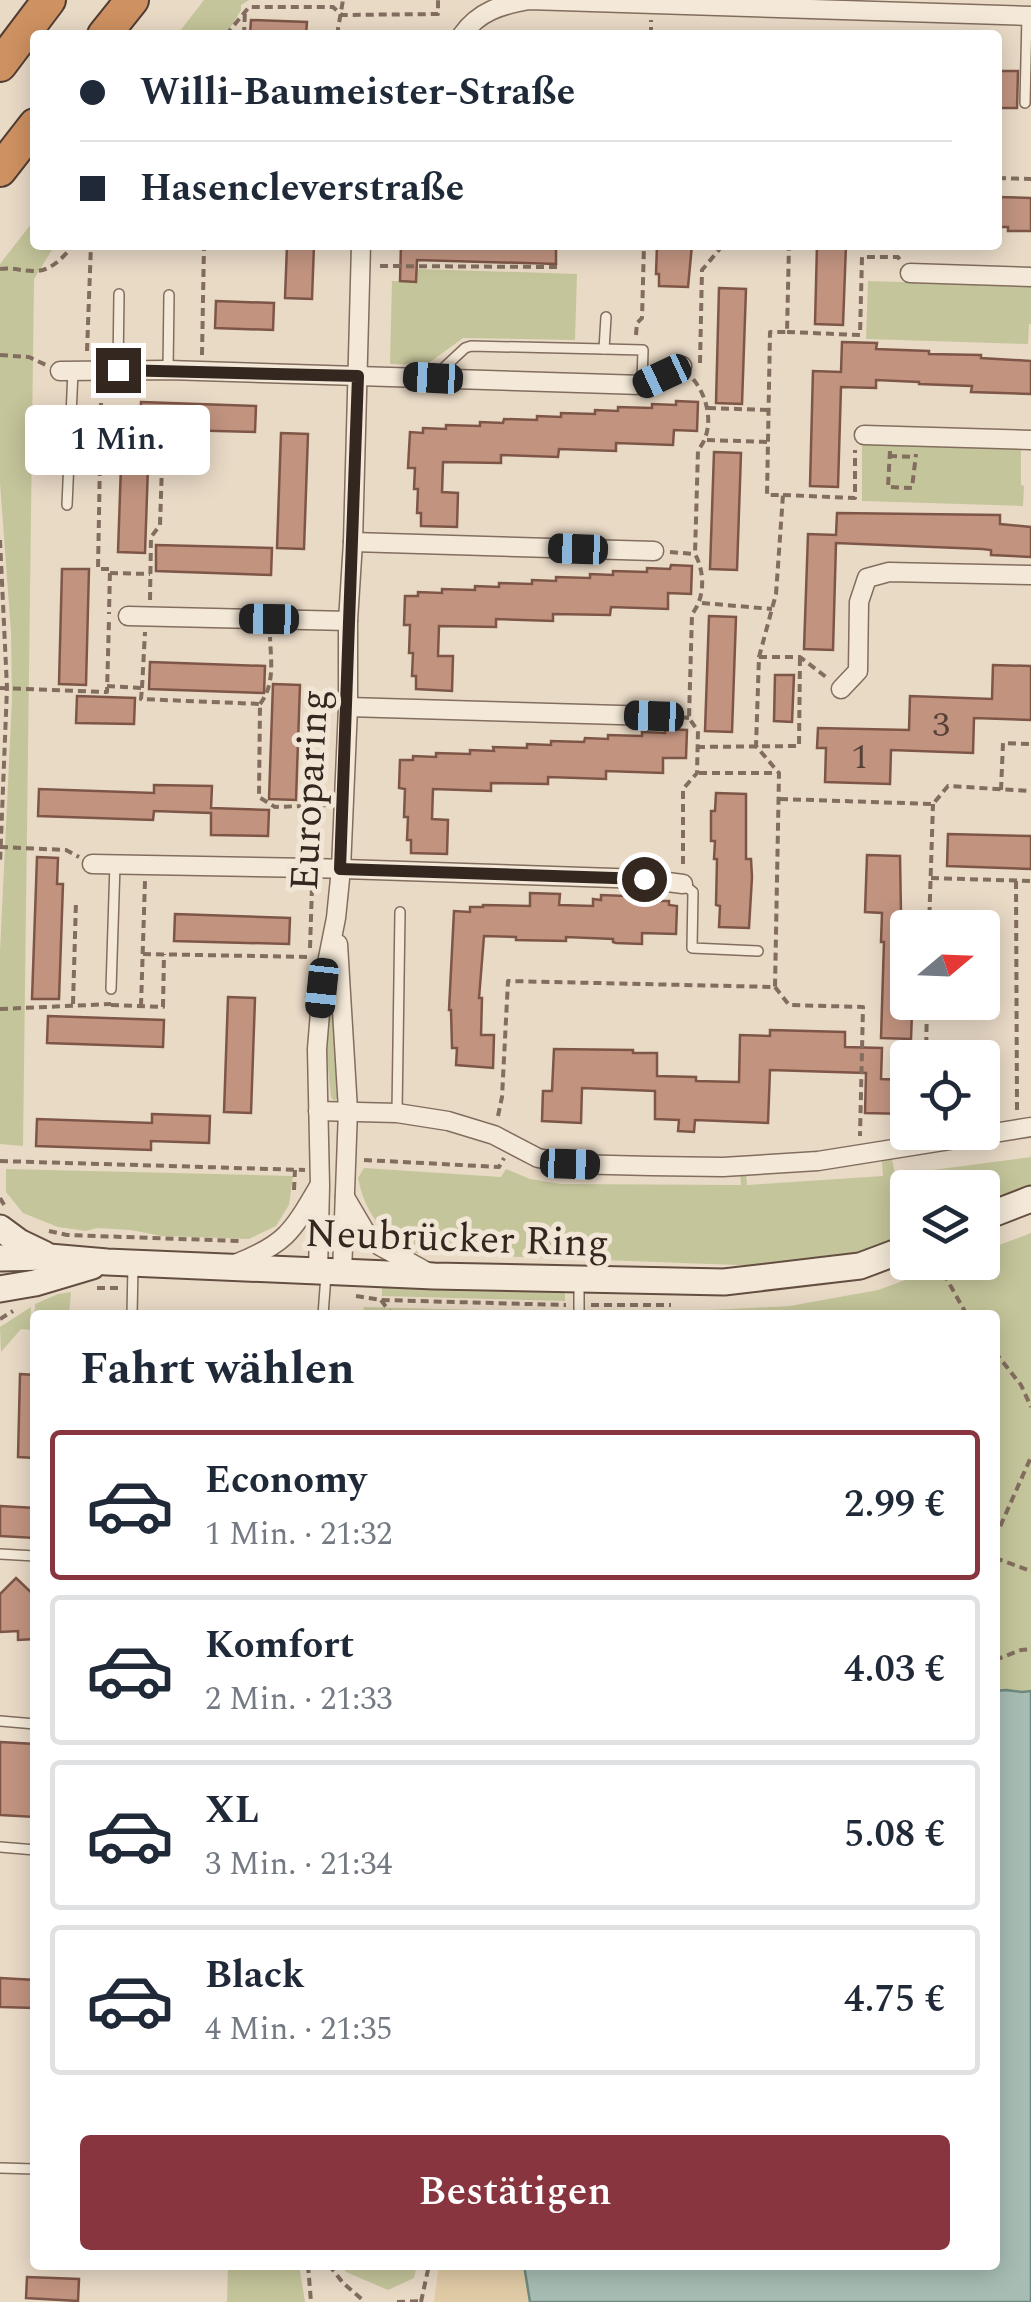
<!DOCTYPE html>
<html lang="de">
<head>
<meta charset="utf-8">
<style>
  body { margin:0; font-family:Spectral,serif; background:#f2f2f3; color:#1f2937; height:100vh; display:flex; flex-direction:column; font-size:38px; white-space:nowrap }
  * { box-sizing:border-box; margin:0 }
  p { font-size:32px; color:#747a83 }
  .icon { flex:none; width:55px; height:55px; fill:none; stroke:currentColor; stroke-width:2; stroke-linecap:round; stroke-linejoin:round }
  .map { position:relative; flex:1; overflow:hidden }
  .panel { position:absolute; left:30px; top:1310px; width:970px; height:960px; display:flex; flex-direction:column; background:#fff; border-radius:10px; box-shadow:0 5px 25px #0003 }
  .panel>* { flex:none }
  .guide { position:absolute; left:30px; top:30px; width:972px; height:220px; border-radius:10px; box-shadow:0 5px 25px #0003; display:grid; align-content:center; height:220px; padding:0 50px; background:#fff }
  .needle { width:65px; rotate:71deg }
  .buttons { position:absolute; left:890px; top:910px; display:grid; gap:20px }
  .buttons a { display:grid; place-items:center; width:110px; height:110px; border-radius:10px; background:#fff; box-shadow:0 5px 25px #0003; font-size:50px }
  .end { position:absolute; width:45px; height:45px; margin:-22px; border:12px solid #342720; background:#fff; box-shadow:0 0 0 5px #fff }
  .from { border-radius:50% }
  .bubble { position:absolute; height:70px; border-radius:10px; background:#fff; box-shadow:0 5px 25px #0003; font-size:32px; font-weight:600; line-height:70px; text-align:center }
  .car { position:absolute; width:30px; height:60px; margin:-30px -15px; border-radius:12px; box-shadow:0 0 8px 2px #0007; background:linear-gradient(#222 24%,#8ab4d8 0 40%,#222 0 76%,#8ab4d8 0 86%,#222 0) }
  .guide b { display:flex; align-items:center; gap:35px; height:95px; font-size:38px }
  .guide b+b { border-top:2px solid #e0e1e3 }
  .guide i { width:25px; height:25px; background:#1f2937 }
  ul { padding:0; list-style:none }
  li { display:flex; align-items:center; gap:30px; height:150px; margin:0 20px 15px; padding:0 30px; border:5px solid #e0e1e3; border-radius:10px }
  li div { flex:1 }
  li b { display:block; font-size:38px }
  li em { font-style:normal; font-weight:600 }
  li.current { border-color:#893540 }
  li>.icon { width:90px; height:90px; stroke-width:1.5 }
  h2 { padding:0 50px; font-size:45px; line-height:120px }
  .cta { display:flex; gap:20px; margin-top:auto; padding:20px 50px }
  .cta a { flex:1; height:115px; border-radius:10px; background:#893540; color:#fff; font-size:40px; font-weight:600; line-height:115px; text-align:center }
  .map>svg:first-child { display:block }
  .green { fill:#c5c59b }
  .sand { fill:#e1cba6 }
  .water { fill:#a7bdb4; stroke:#6f8a80; stroke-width:2.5 }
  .building { fill:#c29480; stroke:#7e5647; stroke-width:2.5 }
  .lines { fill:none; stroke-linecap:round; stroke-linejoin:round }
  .service-casing { stroke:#826d5e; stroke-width:12 }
  .minor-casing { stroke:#826d5e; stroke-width:21 }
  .secondary-casing { stroke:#644e41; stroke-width:29 }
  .motorway-casing { stroke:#503c32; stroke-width:36 }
  .path { stroke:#826d5e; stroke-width:4; stroke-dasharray:8 5; stroke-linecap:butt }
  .service { stroke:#f4e9d8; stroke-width:9 }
  .minor { stroke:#f4e9d8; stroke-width:18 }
  .secondary { stroke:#f4e9d8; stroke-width:25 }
  .motorway { stroke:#ce9161; stroke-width:32 }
  .route { stroke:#342720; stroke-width:12 }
  .labels { text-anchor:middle; stroke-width:10; stroke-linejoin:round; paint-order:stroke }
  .number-label { font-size:35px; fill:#584238 }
  .street-label { font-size:40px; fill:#342720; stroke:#f1e5d5 }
</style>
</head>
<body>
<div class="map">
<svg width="1031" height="2302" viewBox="0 0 1031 2302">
  <rect width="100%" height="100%" fill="#e9dac6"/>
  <g class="green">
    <path d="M204,0H249L241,5V10L226,35H177Z"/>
    <path d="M35,219V245H55L34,279L23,1146L0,1144V952L12,699L11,632L0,483V264Z"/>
    <path d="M417,269L577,274L575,340L463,338L426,365L390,364L392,281L416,282Z"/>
    <path d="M868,281L1031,286V324H1029L1028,344L866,339Z"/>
    <path d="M862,443L1021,449V485L1024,486L1023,506L862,501Z"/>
    <path d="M333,1005L337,1099L334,1101L331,1097L326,1048L330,1007Z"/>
    <path d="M1031,1157V1189L983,1209L982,1188H908L907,1240L848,1258L764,1266L415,1253L390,1243L392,1237C373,1222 363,1203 358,1178L364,1168L501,1177L506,1169L530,1179L561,1184L741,1185L740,1169H746L747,1185L883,1176L882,1160L892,1159L895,1175Z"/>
    <path d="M6,1169L293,1176L289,1205L276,1226L249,1239L161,1236L131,1230L97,1228L86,1231L58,1227L23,1213L6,1192Z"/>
    <path d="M1031,1233V1691H995V1315H670V1312L790,1306L878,1290L952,1263L982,1262L983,1251Z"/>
    <path d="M382,1286L565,1292V1301L382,1296Z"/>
    <path d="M71,1292L69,1315H35L34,1330L35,1304L58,1294Z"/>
    <path d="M31,1307L30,1330L21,1329L1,1352L0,1327Z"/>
    <path d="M364,1307L565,1312V1315H362Z"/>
    <path d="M228,2265H299L305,2302H227Z"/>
    <path d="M341,2265H417L414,2278L388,2290L346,2272Z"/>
  </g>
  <path class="sand" d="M439,2265H524L530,2302H434Z"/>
  <path class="water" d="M1006,1690L1022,1692L1031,1691V2302H530L524,2265H995V1691Z"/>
  <g class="building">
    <path d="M251,20L307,22L306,35H250Z"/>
    <path d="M998,71H1018L1017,108H998Z"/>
    <path d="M998,197L1031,198V231H1008V227H998Z"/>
    <path d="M287,245H314L312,299L285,298Z"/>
    <path d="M401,245H556V264L417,260L416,282L400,281Z"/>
    <path d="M657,245H692L688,287L659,286V274H656Z"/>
    <path d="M817,245H846L843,325L815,324Z"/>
    <path d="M719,288L746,289L742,404L716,403Z"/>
    <path d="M216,301L274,303L273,330L215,328Z"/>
    <path d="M842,342L877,343L876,349L929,351V354L981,355V358L1031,361V394L971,392L972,386L919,384V382L876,380V388L841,387L838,487L810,486L813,371L841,372Z"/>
    <path d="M676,401L698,402L697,431L674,430L673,445L616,443V451L559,449L558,457L501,455V463L443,462L442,492L458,493L457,527L421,526V513H417L418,489H414L415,468H408L410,432L423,433V428L446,429V425L480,426V422L503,423L504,419L537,420V416L561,417V413L595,414V410L618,411V407L652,408V404L676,405Z"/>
    <path d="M141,402L256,406L255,432L140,429Z"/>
    <path d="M281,433L308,434L304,549L277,548Z"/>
    <path d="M122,437H149L145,553L118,552Z"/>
    <path d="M714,452L741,453L737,570L710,569Z"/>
    <path d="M837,513L1000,515V524L1031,527V557L991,555V550L982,549L836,543L833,650L804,649L808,534L836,535Z"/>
    <path d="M156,545L272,548L271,575L156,571Z"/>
    <path d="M671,565L692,566L691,594L668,593V609L611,607L610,615L553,614V621L496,619V627L439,626L438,656H453L452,691L416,689V676H412L413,653H409L410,625H404L405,596H418V592L442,593V589L475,590V586L499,587V583L532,584V580L556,581V577L590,578V574L613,575V571L647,572V568L670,569Z"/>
    <path d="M62,569H89L86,685L59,684Z"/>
    <path d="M709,616L736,617L732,732L705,731Z"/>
    <path d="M150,662L265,666L264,693L149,689Z"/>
    <path d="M993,665L1031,666V720L974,718L973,753L891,750L890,784L825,782L826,748H817L818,728L909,730L910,696L992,699Z"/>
    <path d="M775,675H794L792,722L774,721Z"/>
    <path d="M273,684L300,685L296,800L269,799Z"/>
    <path d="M77,696L135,698L134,724L76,723Z"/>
    <path d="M665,729L687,730L686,758H663V773L606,771V779L548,777V784L491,783V791L433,789L432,819L448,820L447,854L411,853V840H407L408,817H404L405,789L399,788L400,760H413V756L436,757V753L470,754V750L494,751L493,747L527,748V744L551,745V741L584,742L585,738L608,739V735L642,736V732L665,733Z"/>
    <path d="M154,785L212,786L211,808L269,810L268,836L211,835V813L154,811L153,820L38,816L39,789L154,793Z"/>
    <path d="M716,793L746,794V859H751L752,877L749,928L719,927L720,906L716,905L717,859H714L715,841H711V811H715Z"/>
    <path d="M948,834L1031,836V869L947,866Z"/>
    <path d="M867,855L900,856L901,913H912V928H908V1002H909V1012H912L911,1039L881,1038L884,942H881L882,913L865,912Z"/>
    <path d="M37,857L58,858L57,884H63L59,999H32Z"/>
    <path d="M530,893L560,894L559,905L593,906V899L601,900V895L651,897V901H669V905L677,906L676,934L642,933V944L616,943L613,942V939L566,937V941L516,940V937L484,936L479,998H482L481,1035H494L493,1068L456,1065L457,1048H452L451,1010H449L454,911L470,912V907H483V905L530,906Z"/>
    <path d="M175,914L290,918L289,944L174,941Z"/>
    <path d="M228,997L255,998L251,1113L224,1112Z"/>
    <path d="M48,1016L164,1020L163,1047L47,1043Z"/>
    <path d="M770,1030L845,1032V1047L882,1048L881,1079L908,1080V1114L865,1113L866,1073L770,1070L768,1123L695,1120L694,1132L678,1131L679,1120L655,1119V1091L582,1088L581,1123L542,1121L543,1091H552L554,1049L633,1050V1053H657V1076L696,1077V1081L739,1082L740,1035L770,1036Z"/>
    <path d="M152,1114L210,1116L209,1143L151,1141V1150L36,1146L37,1119L152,1123Z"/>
    <path d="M20,1374L35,1375V1458L18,1457Z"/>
    <path d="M0,1506L35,1508V1538L0,1536Z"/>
    <path d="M16,1578L35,1596V1639L18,1640V1631L0,1632V1594Z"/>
    <path d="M0,1742L35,1744V1817L0,1815Z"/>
    <path d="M0,1978L35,1980V2008L0,2007Z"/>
    <path d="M27,2277L79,2279L78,2301L26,2298Z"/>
  </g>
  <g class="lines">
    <defs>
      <g id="service">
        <path d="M1025,103L1027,16"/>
        <path d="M604,349L643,350L642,384"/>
        <path d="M118,370L119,294"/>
        <path d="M168,370L169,295"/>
        <path d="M435,376L465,348L471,346L604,349L606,317"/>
        <path d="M67,505L73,371"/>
        <path d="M683,884L693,892L692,948L758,951"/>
        <path d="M111,989L115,864"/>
        <path d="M397,1113L400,912"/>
        <path d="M132,1315L133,1266"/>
        <path d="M323,1315L326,1275"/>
        <path d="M579,1315V1283"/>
        <path d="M0,1554L35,1556"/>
        <path d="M0,1721L35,1724"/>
        <path d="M0,1847L35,1850"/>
        <path d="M0,2168L35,2169"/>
      </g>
      <g id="minor">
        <path d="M462,35C479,11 501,5 529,0L1031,16"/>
        <path d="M910,273L1031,277"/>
        <path d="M60,371L168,370L642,385L682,366"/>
        <path d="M864,435L1031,440"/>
        <path d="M353,542L654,551"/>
        <path d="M128,616L348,621"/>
        <path d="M841,689L858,671L859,602L867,578L889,572L1031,575"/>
        <path d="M348,707L654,716"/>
        <path d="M92,864L313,868L644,879L683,884"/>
        <path d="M338,944L348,1110L342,1273"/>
        <path d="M318,1111L397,1113L448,1121L494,1135L538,1158L570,1164L651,1166L723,1167L818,1161L1031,1127"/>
        <path d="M345,1197L365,1231L380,1246L427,1272"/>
        <path d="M235,1264C286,1244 292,1232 319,1186"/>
        <path d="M318,1272L320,1186L317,1049L322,988L336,918L341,869L348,707V621L353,542L361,245"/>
      </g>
      <g id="secondary">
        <path d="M982,1218L1031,1199"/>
        <path d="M0,1228L19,1242L44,1254"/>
        <path d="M0,1258L49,1257L107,1262L434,1276L724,1282L860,1266L908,1248"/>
        <path d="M0,1289L35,1283L92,1266"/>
      </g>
      <g id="motorway">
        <path d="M104,35L132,0"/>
        <path d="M0,65L49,0"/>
        <path d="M0,170L35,125"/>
      </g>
    </defs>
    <use href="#service" class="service-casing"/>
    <use href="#minor" class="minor-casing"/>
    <use href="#secondary" class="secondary-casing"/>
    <use href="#motorway" class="motorway-casing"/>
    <g class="path">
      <path d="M226,35L249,7H333L342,15L438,14V0"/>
      <path d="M244,35L245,10"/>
      <path d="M337,35L343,0"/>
      <path d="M651,35V20"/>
      <path d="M998,178L1031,179"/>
      <path d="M380,266L558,267"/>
      <path d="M0,269C12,267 21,271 33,271C51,272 63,257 74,245"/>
      <path d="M787,332L860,335L862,257H898L900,260"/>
      <path d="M636,335L637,323L642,318L644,245"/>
      <path d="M87,351L91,245"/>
      <path d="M0,355L29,357L46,365"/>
      <path d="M202,355L204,245"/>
      <path d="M700,363L702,270L723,245"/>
      <path d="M101,403L98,569H110L109,614"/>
      <path d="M708,408L768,410"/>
      <path d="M102,433L163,435L160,525L151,537L150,600"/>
      <path d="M707,440L768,442"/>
      <path d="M890,451L888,487L912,488L916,454"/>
      <path d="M889,456L914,457"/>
      <path d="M783,495L855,498V450"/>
      <path d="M0,540L7,688L0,864"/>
      <path d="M670,552L695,554"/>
      <path d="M110,573L150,574"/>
      <path d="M702,603L772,609"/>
      <path d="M759,657H800L826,677"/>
      <path d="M107,686L142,688L141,699L260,704L259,797L275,807L329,805"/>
      <path d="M0,688L107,692L109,619"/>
      <path d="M142,688L145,632"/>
      <path d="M260,704C275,684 271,662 270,637"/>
      <path d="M669,716L689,718"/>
      <path d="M697,747L799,746L800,657"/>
      <path d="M699,773H779"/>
      <path d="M1001,790L1003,743L1031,744"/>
      <path d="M780,799L933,804L948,786L1031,791"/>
      <path d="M0,847L66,850L79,857"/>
      <path d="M683,864V789L697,773L698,731L689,718L692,614C705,598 705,572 695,554L698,450C715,430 709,398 693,379"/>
      <path d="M931,878L1031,881"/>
      <path d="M1016,881L1017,1110"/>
      <path d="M929,928L933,804"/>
      <path d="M310,948L312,887"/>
      <path d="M143,954L310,957"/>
      <path d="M775,987L789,1005L863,1007L860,1136"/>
      <path d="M73,1004L76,901"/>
      <path d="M111,1005L163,1007L164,954"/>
      <path d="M141,1006L145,881"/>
      <path d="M0,1009L111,1004"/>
      <path d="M926,1058L927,1002"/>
      <path d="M498,1116L502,1097L508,981L775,987L779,773L756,746L759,657L776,594L783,495H767L770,332H787L789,245H787"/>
      <path d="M364,1160L499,1167L504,1158"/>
      <path d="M0,1161L305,1170"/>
      <path d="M294,1190L295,1170"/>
      <path d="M0,1198L6,1208"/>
      <path d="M49,1231L67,1235L239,1241"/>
      <path d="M937,1262L967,1315"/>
      <path d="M921,1266L932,1262"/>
      <path d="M97,1288H118"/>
      <path d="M356,1296L381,1300L566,1305"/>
      <path d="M381,1300L392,1315"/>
      <path d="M591,1305H671"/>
      <path d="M0,1319L13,1311"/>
      <path d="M995,1352L1021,1385L1031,1407"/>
      <path d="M995,1538L1031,1457"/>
      <path d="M995,1558L1031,1571"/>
      <path d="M995,1660L1021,1650L1031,1649"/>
      <path d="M308,2265L311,2302"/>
      <path d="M329,2265L343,2283L365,2302"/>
      <path d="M397,2302L421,2301"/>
      <path d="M421,2302L429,2265"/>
    </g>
    <use href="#service" class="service"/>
    <use href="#minor" class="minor"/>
    <use href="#secondary" class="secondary"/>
    <use href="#motorway" class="motorway"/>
  </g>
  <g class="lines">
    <path class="route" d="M118,370L358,376L340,869L644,879"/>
  </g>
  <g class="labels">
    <g class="number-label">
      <text x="941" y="736">3</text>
      <text x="860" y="768">1</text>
    </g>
    <g class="street-label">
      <text transform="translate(308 790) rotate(-87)" y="14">Europaring</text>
      <text transform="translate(457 1237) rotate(2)" y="14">Neubrücker Ring</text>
    </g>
  </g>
</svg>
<div class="buttons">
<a><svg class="needle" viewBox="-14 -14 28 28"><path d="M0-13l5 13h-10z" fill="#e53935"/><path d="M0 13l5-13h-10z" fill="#747a83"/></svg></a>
<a><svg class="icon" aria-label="locate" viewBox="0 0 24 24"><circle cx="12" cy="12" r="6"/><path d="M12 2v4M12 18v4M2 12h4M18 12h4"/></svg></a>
<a><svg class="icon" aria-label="layers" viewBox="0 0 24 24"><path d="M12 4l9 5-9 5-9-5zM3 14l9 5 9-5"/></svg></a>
</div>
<i class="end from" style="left:644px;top:879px"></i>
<i class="end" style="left:118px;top:370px"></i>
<div class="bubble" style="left:25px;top:405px;width:185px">1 Min.</div>
<i class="car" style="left:662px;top:376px;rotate:245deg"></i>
<i class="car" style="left:433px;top:378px;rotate:273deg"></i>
<i class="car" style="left:578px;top:549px;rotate:272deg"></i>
<i class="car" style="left:269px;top:619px;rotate:271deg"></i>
<i class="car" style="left:654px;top:716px;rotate:272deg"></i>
<i class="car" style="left:322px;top:988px;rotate:186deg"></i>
<i class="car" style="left:570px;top:1164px;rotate:92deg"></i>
<div class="guide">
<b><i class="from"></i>Willi-Baumeister-Straße</b>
<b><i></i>Hasencleverstraße</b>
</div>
<section class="panel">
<h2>Fahrt wählen</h2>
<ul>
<li class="current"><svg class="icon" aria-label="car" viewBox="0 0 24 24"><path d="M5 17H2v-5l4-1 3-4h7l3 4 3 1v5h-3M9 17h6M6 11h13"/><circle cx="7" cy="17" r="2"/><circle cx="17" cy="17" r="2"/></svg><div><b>Economy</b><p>1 Min. · 21:32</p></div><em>2.99 €</em></li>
<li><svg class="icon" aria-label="car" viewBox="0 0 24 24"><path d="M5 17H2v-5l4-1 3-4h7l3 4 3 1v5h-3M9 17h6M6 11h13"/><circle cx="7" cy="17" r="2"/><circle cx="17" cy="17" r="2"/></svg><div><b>Komfort</b><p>2 Min. · 21:33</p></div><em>4.03 €</em></li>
<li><svg class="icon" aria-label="car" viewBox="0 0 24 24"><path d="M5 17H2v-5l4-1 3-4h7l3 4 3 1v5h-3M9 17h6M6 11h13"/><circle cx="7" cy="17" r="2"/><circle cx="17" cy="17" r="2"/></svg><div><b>XL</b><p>3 Min. · 21:34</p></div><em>5.08 €</em></li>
<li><svg class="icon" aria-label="car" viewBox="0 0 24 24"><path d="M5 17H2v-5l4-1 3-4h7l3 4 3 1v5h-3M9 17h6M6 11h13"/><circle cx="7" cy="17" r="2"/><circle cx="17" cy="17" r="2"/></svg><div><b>Black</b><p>4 Min. · 21:35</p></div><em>4.75 €</em></li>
</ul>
<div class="cta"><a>Bestätigen</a></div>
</section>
</div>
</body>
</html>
